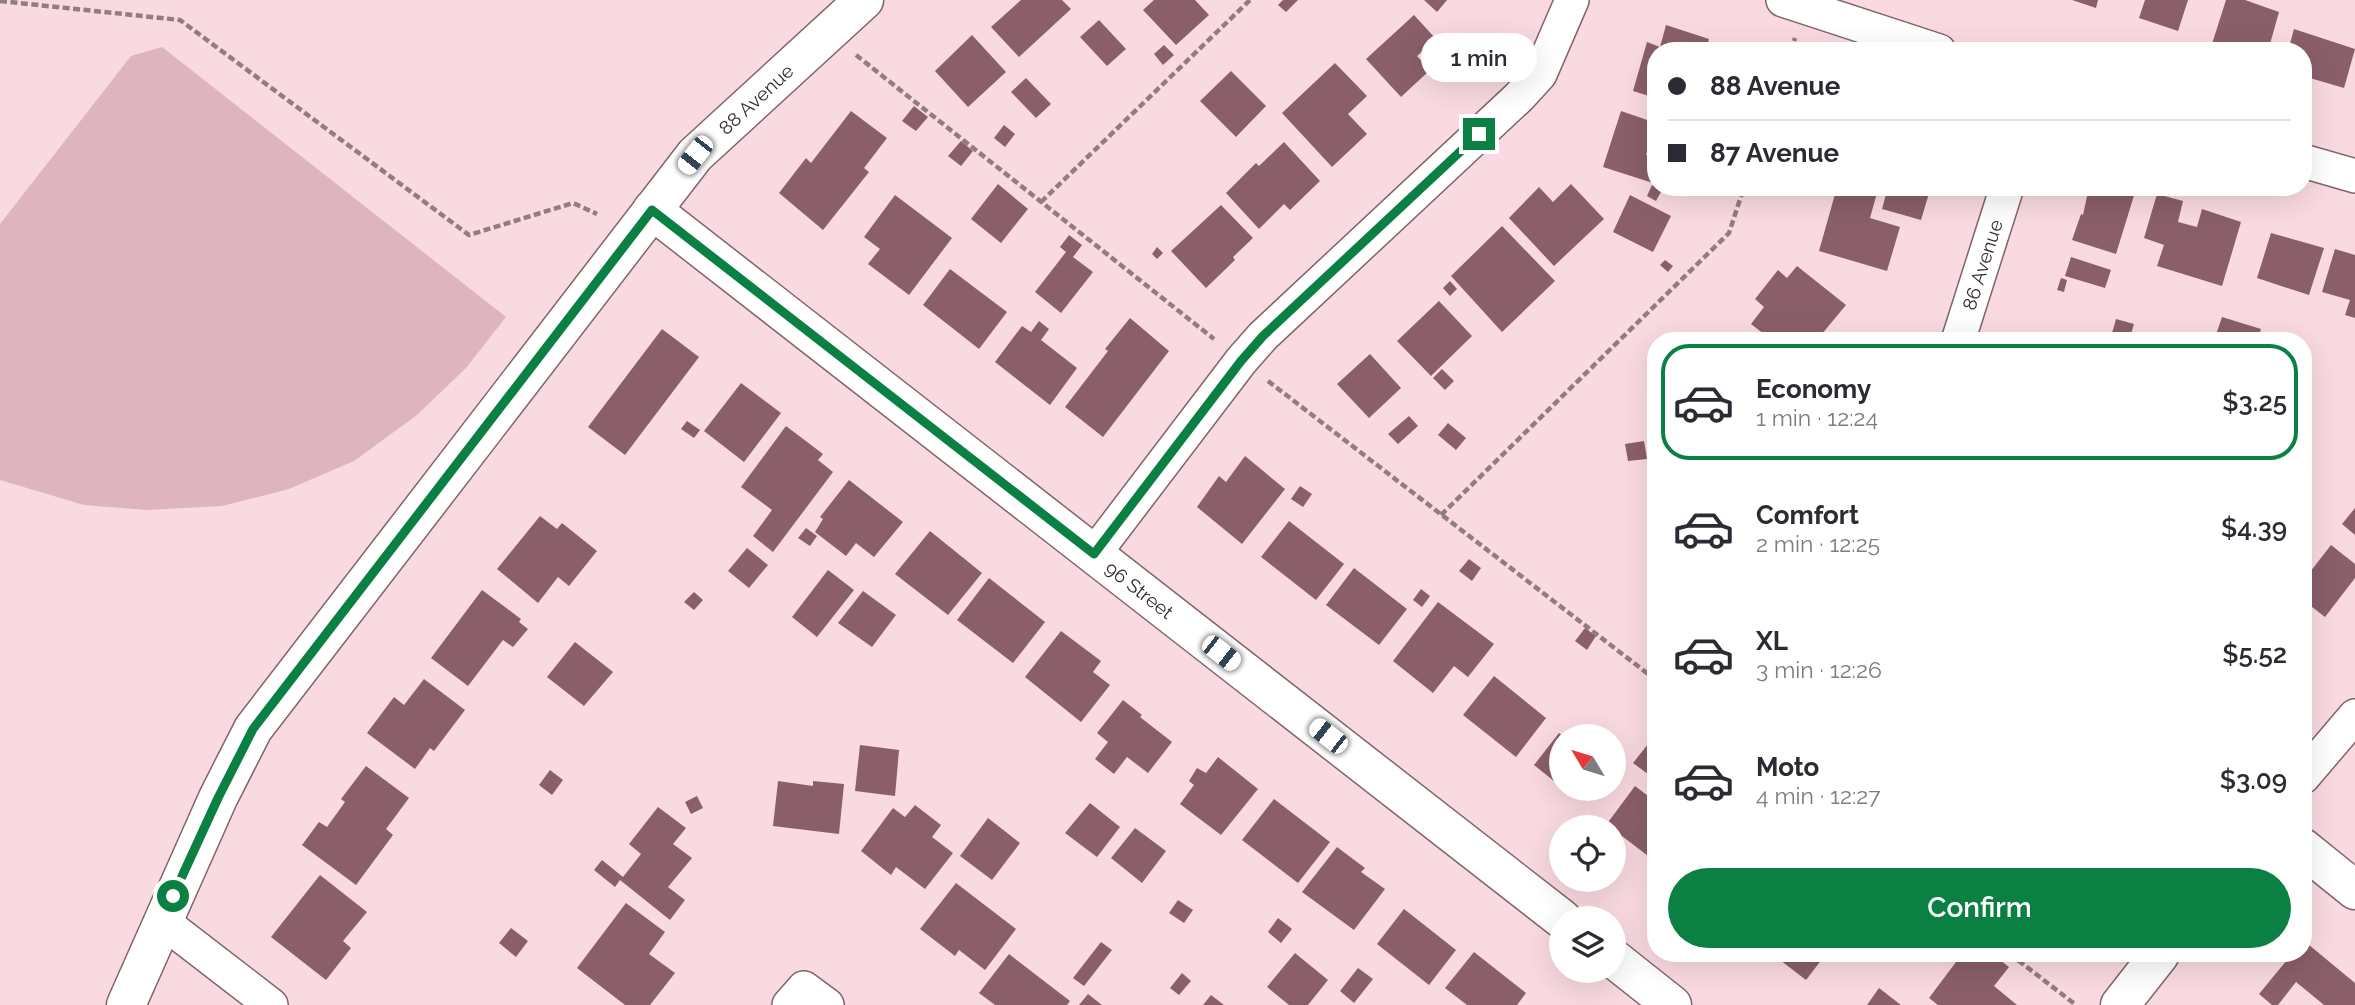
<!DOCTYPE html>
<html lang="en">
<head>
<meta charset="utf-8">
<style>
  body { margin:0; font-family:Raleway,sans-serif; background:#f2f2f3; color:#2b2b33; height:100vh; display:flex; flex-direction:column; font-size:26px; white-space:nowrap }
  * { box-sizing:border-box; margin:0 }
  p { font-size:23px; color:#7c7c81 }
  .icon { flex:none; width:38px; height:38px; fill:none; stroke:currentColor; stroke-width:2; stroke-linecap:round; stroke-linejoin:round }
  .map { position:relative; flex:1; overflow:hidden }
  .drawer { position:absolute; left:1647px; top:332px; width:665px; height:630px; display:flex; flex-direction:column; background:#fff; border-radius:28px; box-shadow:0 7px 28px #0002 }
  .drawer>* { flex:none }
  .top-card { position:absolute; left:1647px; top:42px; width:665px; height:154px; border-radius:28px; box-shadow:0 7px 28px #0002; display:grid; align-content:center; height:154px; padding:0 21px; background:#fff }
  .needle { width:46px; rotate:308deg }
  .tools { position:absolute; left:1549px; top:724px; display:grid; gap:14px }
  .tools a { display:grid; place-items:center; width:77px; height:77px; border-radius:50%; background:#fff; box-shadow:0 7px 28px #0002; font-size:35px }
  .end { position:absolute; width:32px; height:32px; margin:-16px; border:9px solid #0b8043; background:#fff; box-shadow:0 0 0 4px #fff }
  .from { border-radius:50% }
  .bubble { position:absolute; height:49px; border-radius:24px; background:#fff; box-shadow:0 7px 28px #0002; font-size:23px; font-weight:600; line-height:49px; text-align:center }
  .car { position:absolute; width:21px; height:42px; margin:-21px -10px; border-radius:9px; box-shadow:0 0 5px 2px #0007; background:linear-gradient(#fff 24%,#345 0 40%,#fff 0 76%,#345 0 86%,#fff 0) }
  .top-card b { display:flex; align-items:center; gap:24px; height:66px; font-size:26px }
  .top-card b+b { border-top:2px solid #e1e1e2 }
  .top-card i { width:18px; height:18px; background:#2b2b33 }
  ul { padding:12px 0 0; list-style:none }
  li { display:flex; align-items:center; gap:21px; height:116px; margin:0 14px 10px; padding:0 7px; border:4px solid transparent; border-radius:28px }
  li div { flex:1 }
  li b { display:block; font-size:26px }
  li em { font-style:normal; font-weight:600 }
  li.selected { border-color:#0b8043 }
  li>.icon { width:63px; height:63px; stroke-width:1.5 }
  .action { display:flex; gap:14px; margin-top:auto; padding:14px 21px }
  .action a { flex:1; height:80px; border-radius:42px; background:#0b8043; color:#fff; font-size:28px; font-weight:600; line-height:80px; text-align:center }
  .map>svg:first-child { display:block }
  .green { fill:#deb4be }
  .building { fill:#8a5f6a }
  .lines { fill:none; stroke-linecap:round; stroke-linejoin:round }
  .minor-casing { stroke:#80646b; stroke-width:36 }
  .tertiary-casing { stroke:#80646b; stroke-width:41 }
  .path { stroke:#917c81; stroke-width:4.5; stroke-dasharray:7 3.5; stroke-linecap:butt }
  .minor { stroke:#fff; stroke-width:33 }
  .tertiary { stroke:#fff; stroke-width:38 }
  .route { stroke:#0b8043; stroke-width:9 }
  .labels { text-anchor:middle; stroke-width:7; stroke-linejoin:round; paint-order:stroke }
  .street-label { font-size:19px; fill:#362a2d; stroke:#fadae1 }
</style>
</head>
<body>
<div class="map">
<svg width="2355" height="1005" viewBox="0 0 2355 1005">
  <rect width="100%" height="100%" fill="#fadae1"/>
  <path class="green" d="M162,47L506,317L466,368L417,415L354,461L289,489L222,506L147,510L84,505L0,480V224L131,56Z"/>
  <g class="building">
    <path d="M1021,0H1062L1071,9L1019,57L991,27Z"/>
    <path d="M1154,0H1195L1209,15L1176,45L1143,10Z"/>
    <path d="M1283,0H1298L1286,12L1278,5Z"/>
    <path d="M1424,0H1447L1437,12Z"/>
    <path d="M2072,0H2098L2096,8Z"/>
    <path d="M2145,0H2188L2178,31L2139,18Z"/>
    <path d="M2226,0H2245L2279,12L2268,51H2222L2211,47Z"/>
    <path d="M1414,15L1436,39L1417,56L1430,70L1401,97L1366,59Z"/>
    <path d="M1099,20L1126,49L1107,66L1080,37Z"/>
    <path d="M1666,25L1709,39L1706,51H1656V98L1633,91L1647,42L1660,47Z"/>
    <path d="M2294,29L2355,49L2344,88L2303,76V51H2288Z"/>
    <path d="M972,35L1006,72L968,107L935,71Z"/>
    <path d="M1164,45L1174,55L1163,65L1154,54Z"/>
    <path d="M1335,63L1367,96L1348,114L1367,134L1332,167L1282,113Z"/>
    <path d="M1231,71L1266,106L1236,137L1200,101Z"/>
    <path d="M1026,78L1051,104L1036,118L1011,92Z"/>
    <path d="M914,106L928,117L916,131L902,121Z"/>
    <path d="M851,111L887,138L864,168L869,172L823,230L779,193L806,158L811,163Z"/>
    <path d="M1621,111L1656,123L1646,155L1656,158V184L1603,167Z"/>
    <path d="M1004,125L1015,134L1005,147L994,138Z"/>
    <path d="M961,141L973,151L961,166L948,156Z"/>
    <path d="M1284,142L1320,181L1290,210L1284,204L1259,229L1226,193L1256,163L1259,166Z"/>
    <path d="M998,184L1028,209L1001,243L971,219Z"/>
    <path d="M1571,184L1604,219L1554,266L1509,218L1539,187L1553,202Z"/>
    <path d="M1652,185L1662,190L1656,201L1647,196Z"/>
    <path d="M1837,187H1854L1877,193L1870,218L1900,227L1887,271L1819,251Z"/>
    <path d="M1888,187H1922L1930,190L1921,220L1882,209Z"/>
    <path d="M2089,187L2136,189L2116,254L2072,240L2081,214L2083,215Z"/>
    <path d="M2157,194L2183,201L2178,222L2197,227L2202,209L2241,222L2222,286L2157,266L2164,245L2144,238Z"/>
    <path d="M895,195L952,238L909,295L868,264L880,249L864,237Z"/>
    <path d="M1630,195L1671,216L1653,252L1613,232Z"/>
    <path d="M1221,205L1253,238L1233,257L1235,260L1206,288L1171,251Z"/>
    <path d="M1502,226L1555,281L1502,332L1451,276Z"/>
    <path d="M2271,233L2324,248L2309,295L2257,278Z"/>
    <path d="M1069,235L1082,245L1073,257L1093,272L1061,313L1035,292L1066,252L1060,247Z"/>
    <path d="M1157,247L1163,253L1157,259L1152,254Z"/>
    <path d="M2335,249L2355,255V318L2345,315L2350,300L2322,292Z"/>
    <path d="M2071,257L2111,270L2105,288L2065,276Z"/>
    <path d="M1665,260L1673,266L1668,272L1660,265Z"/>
    <path d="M1797,266L1846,305L1816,341H1773L1751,324L1764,307L1755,299L1778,270L1787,278Z"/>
    <path d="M950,269L1007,312L979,349L923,305Z"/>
    <path d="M2061,278L2067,280L2064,292L2057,290Z"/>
    <path d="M1450,281L1457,289L1450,296L1443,288Z"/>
    <path d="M1439,301L1472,336L1431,376L1397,341Z"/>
    <path d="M2222,317L2261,329L2257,341H2214Z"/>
    <path d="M1130,318L1169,351L1103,437L1065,407L1108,351L1105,349Z"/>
    <path d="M2116,319L2134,324L2129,341L2111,337Z"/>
    <path d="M1039,321L1049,329L1041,340L1077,368L1050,405L995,362L1022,326L1031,332Z"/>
    <path d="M662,329L699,357L625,455L588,427Z"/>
    <path d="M1727,334L1740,341H1722Z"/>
    <path d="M1370,354L1401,388L1369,418L1337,384Z"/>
    <path d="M1442,369L1454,381L1445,390L1433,378Z"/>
    <path d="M741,383L781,413L744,462L704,431Z"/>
    <path d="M1656,411V430L1647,424Z"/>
    <path d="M1409,416L1418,426L1398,444L1388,434Z"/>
    <path d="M687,421L700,430L694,438L681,429Z"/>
    <path d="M1448,423L1466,438L1456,450L1438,435Z"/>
    <path d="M786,426L823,454L818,460L833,472L773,552L753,536L772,510L741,487Z"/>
    <path d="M1644,441L1647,459L1628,461L1625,444Z"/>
    <path d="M1245,456L1285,489L1242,544L1197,507L1219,476L1226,482Z"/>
    <path d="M849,480L903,522L874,557L856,543L846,556L815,532L823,519L820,517Z"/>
    <path d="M1300,486L1312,494L1303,507L1291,499Z"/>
    <path d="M2355,508V535L2342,524Z"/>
    <path d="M540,516L557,529L562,523L597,551L569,586L558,577L538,603L497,569Z"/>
    <path d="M1289,521L1344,564L1316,600L1261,557Z"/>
    <path d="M806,528L817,536L810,546L798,538Z"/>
    <path d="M930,531L982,573L948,615L895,574Z"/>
    <path d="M2331,545L2355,564V578L2325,617L2303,600V581Z"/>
    <path d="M747,548L768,565L749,588L728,571Z"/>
    <path d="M1469,559L1481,568L1472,581L1459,571Z"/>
    <path d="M1354,568L1407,609L1379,645L1326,605Z"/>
    <path d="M828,570L854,590L817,637L792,617Z"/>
    <path d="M989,578L1045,622L1013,663L957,620Z"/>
    <path d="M1421,589L1430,596L1422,607L1413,600Z"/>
    <path d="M482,590L521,619L519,622L528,629L513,647L503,640L468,686L431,658Z"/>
    <path d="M863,591L896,615L872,647L838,623Z"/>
    <path d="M694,592L703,600L694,610L684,602Z"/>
    <path d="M1438,602L1494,644L1468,677L1454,666L1433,693L1393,661Z"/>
    <path d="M1585,628L1596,636L1587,650L1575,641Z"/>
    <path d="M1061,631L1101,661L1093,672L1110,685L1081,722L1025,677Z"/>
    <path d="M575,642L613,672L584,706L547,677Z"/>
    <path d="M1494,676L1546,718L1516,757L1463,715Z"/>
    <path d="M424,679L465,710L434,751L430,748L415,769L367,733L394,697L404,705Z"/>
    <path d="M1123,700L1142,715L1140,717L1172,742L1148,773L1127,757L1114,774L1095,759L1108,742L1097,733Z"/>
    <path d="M1559,733L1564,737H1561V777L1559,775L1554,781L1534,765Z"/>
    <path d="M1656,734V780L1633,763Z"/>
    <path d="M860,745L899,750L895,796L855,791Z"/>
    <path d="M1218,757L1258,789L1221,835L1180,804L1194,785L1189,781L1197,768L1206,773Z"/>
    <path d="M366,766L409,798L386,829L393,835L356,885L302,845L319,822L327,827L345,802L341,799Z"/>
    <path d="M550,770L563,780L552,795L539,785Z"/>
    <path d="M778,781L813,786V781L844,784L839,834L773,826Z"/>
    <path d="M1635,786L1656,802V862L1614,830V828L1606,825Z"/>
    <path d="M1577,789H1594L1587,798Z"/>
    <path d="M697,796L703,808L691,814L685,802Z"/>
    <path d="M1274,799L1330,842L1298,883L1242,840Z"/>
    <path d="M1090,803L1120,827L1097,857L1065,833Z"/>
    <path d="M915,805L941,825L932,837L953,853L925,889L896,867L891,875L861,851L893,808L905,817Z"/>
    <path d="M658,807L686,828L673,844L692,858L668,887L685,900L670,920L620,880L615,887L594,870L602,860L623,877L641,854L629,844Z"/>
    <path d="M988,818L1020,843L992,880L960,856Z"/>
    <path d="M1135,828L1166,851L1142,883L1111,858Z"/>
    <path d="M1337,847L1365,868L1361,872L1385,889L1354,930L1302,892Z"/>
    <path d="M320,875L367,912L343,941L351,948L326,980L271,937Z"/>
    <path d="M956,883L1016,929L985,970L959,950L955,956L920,929Z"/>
    <path d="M1178,900L1193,910L1184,923L1169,913Z"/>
    <path d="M626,903L665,932L649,954L675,973L650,1005H625L577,968Z"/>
    <path d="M1404,909L1456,950L1429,985L1377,944Z"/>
    <path d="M1278,918L1292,929L1281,943L1268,932Z"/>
    <path d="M511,928L528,941L516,957L499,943Z"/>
    <path d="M2303,940L2355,983V1005H2324L2296,982L2278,1005H2272L2259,994L2292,954H2303Z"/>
    <path d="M1101,942L1112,950L1084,986L1073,978Z"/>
    <path d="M1474,952L1526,993L1517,1005H1467L1445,988Z"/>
    <path d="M1295,953L1328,980L1308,1005H1289L1267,987Z"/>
    <path d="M1009,954L1070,1001L1067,1005H995L979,993Z"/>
    <path d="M1772,954H1826L1806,980Z"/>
    <path d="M1962,954H1992L2009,967L1994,986L2017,1005H1938L1929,998Z"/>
    <path d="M1358,968L1373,979L1354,1003L1340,991Z"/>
    <path d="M1182,973L1191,981L1179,995L1170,988Z"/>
    <path d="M1879,988L1901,1005H1867Z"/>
    <path d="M1088,994L1102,1005H1079Z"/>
    <path d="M1211,995L1224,1005H1203Z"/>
  </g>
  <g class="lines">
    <defs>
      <g id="minor">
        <path d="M1783,0L1939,51"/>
        <path d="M2303,161L2355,176"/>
        <path id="s1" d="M1958,341L2007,187"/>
        <path d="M1094,554L1241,361L1263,336L1519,97L1540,74L1572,0"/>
        <path d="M2303,777L2355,716"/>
        <path d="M162,921L271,1005"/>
        <path d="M789,1005L804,988L827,1005"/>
      </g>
      <g id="tertiary">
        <path id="s2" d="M652,210L1562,919"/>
        <path d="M2303,848L2355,890"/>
        <path d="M1614,959L1672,1005"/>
        <path id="s3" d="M126,1005L218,798L253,729L695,155L864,0"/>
        <path d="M2120,1005L2160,954"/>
      </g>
    </defs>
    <use href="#minor" class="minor-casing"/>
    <use href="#tertiary" class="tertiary-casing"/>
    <g class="path">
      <path d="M0,1L180,20L469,235L573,203L597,214"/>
      <path d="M1791,51L1795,38"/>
      <path d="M856,55L1214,339"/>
      <path d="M1041,202L1250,0"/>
      <path d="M1268,381L1656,680"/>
      <path d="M1441,515L1729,233L1744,187"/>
      <path d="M2010,954L2076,1005"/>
    </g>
    <use href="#minor" class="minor"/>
    <use href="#tertiary" class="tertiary"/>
  </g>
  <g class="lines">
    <path class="route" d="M173,896L218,798L253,729L652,210L1094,554L1241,361L1263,336L1479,134"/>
  </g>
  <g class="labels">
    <g class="street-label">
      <text dy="7" stroke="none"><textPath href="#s3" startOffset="1111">88 Avenue</textPath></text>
      <text dy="7" stroke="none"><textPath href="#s1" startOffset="80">86 Avenue</textPath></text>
      <text dy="7" stroke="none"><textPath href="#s2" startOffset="618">96 Street</textPath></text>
    </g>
  </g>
</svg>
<div class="tools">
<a><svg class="needle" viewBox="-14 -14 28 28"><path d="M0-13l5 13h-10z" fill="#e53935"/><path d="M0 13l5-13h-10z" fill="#7c7c81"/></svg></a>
<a><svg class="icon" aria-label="locate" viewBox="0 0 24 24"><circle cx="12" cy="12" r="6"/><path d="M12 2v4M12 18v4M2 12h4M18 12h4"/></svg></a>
<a><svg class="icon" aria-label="layers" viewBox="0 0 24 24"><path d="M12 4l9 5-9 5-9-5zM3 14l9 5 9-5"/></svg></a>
</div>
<i class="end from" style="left:173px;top:896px"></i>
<i class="end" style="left:1479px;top:134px"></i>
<div class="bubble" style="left:1421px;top:33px;width:116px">1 min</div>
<i class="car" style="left:695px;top:155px;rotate:218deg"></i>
<i class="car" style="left:1221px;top:653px;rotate:128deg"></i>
<i class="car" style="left:1328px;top:736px;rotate:308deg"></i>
<div class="top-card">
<b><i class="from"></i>88 Avenue</b>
<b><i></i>87 Avenue</b>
</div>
<section class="drawer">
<ul>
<li class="selected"><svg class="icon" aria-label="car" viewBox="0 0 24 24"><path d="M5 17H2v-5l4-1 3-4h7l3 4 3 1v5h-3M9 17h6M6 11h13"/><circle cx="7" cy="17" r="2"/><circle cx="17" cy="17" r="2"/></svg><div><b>Economy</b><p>1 min · 12:24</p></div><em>$3.25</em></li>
<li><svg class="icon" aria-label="car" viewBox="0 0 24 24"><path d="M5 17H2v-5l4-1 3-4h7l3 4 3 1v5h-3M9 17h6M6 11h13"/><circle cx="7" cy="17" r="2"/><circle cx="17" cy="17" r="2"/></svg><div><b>Comfort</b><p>2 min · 12:25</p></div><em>$4.39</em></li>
<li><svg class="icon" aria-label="car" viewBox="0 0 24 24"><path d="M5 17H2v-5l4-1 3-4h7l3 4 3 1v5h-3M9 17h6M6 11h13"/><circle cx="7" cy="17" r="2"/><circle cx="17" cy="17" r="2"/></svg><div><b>XL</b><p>3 min · 12:26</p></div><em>$5.52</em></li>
<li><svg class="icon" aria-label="car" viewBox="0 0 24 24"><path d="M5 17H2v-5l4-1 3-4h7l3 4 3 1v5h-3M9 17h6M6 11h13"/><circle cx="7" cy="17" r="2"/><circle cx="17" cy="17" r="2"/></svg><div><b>Moto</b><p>4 min · 12:27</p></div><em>$3.09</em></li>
</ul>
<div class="action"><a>Confirm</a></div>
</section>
</div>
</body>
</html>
